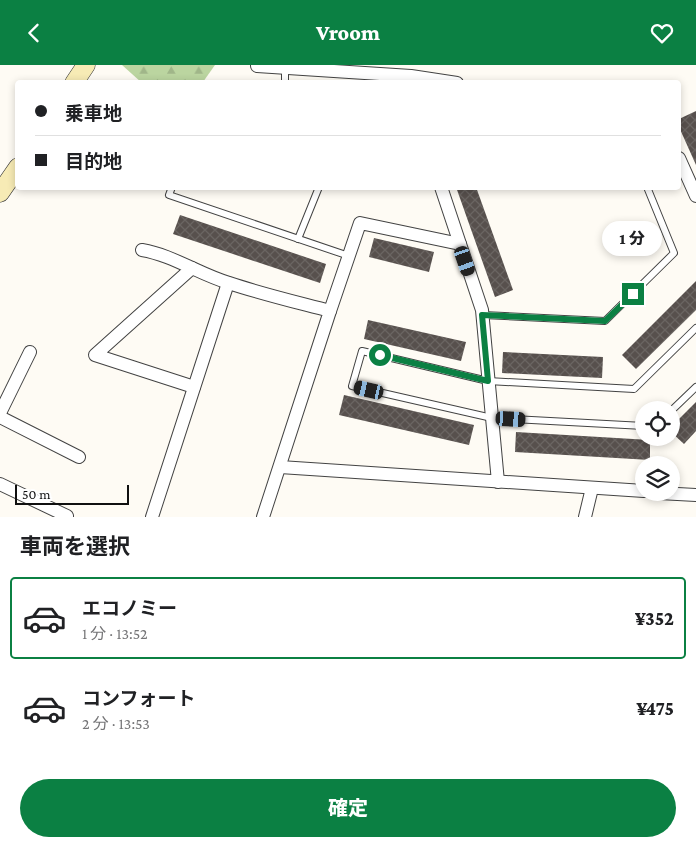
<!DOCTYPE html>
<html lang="ja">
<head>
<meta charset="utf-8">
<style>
  body { margin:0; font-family:"Crimson Pro","Noto Sans JP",serif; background:#f2f2f2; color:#202124; height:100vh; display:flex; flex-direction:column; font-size:19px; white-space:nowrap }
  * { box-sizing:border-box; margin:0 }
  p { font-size:16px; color:#757577 }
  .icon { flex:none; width:28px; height:28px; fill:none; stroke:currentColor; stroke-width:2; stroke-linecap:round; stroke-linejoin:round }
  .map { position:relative; height:452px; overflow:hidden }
  .sheet { display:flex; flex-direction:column; background:#fff; flex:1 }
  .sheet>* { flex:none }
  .top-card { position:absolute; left:15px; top:15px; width:666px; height:110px; border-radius:5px; box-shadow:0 2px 8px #0003; display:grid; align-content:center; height:110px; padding:0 20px; background:#fff }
  .buttons { position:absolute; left:635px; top:336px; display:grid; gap:10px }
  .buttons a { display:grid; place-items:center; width:45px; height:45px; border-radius:50%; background:#fff; box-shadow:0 2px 8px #0003; font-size:25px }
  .scale { position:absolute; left:15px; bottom:12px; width:114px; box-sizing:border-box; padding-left:5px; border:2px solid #101010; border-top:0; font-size:14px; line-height:18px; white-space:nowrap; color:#101010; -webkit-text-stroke:4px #fff; paint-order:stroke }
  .end { position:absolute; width:22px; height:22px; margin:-11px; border:6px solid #0b8043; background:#fff; box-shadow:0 0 0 2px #fff }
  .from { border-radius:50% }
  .bubble { position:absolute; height:35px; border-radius:18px; background:#fff; box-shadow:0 2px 8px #0003; font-size:16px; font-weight:800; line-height:35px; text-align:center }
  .car { position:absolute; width:15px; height:30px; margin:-15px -8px; border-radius:6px; box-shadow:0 0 4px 1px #0007; background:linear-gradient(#222 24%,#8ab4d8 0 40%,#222 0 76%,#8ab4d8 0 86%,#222 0) }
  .top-card b { display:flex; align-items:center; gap:18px; height:48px; font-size:19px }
  .top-card b+b { border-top:1px solid #e0e0e0 }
  .top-card i { width:12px; height:12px; background:#202124 }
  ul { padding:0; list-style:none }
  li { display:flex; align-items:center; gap:15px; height:82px; margin:0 10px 8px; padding:0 10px; border:2px solid transparent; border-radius:5px }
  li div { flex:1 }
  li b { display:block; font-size:19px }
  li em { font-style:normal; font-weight:800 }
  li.active { border-color:#0b8043 }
  li>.icon { width:45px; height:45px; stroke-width:1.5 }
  h2 { padding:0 20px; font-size:22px; line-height:60px }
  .action { display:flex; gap:10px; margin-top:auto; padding:10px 20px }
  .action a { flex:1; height:58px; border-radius:30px; background:#0b8043; color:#fff; font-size:20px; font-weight:800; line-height:58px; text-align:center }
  header { display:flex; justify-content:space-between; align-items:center; height:65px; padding:0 20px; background:#0b8043; color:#fff; font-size:22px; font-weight:800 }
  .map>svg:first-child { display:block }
  .forest { fill:url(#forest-firs) }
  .building { fill:url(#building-cross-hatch) }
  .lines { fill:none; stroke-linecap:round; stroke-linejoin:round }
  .lane-casing { stroke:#434343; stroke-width:8 }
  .street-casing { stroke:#434343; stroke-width:14 }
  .secondary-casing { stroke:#323232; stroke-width:19 }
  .lane { stroke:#fff; stroke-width:6 }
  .street { stroke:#fff; stroke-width:12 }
  .secondary { stroke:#f7ebb5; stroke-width:18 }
  .route { stroke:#0b8043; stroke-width:6 }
</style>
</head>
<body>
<header><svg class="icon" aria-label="back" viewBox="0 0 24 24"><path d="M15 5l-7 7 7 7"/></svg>Vroom<svg class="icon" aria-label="heart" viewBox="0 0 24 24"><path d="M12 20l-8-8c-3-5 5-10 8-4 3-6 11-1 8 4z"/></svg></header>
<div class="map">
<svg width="696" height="452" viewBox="0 0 696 452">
  <defs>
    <pattern id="forest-firs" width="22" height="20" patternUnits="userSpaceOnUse" patternTransform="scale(1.25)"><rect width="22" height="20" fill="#bbd5a0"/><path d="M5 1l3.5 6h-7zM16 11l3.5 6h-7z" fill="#a0b689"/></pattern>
    <pattern id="building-cross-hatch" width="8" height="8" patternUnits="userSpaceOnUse" patternTransform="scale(1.25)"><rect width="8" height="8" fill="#57504d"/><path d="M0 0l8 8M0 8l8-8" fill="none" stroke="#6a6562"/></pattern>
  </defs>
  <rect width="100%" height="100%" fill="#fefbf4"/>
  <path class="forest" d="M122,0H215L203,17L142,18Z"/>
  <g class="building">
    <path d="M696,46V100L679,62V54Z"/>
    <path d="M456,122H476L513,225L495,232Z"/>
    <path d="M180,150L326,199L320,218L173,169Z"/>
    <path d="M374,173L434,187L429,207L369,192Z"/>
    <path d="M696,216V245L636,304L622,290Z"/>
    <path d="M368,255L466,277L461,296L364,274Z"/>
    <path d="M503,287L603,292L602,313L502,308Z"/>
    <path d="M344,330L474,360L469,380L339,350Z"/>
    <path d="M696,337V366L684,379L671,367V362Z"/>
    <path d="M516,367L650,375V395L515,387Z"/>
  </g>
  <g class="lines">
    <defs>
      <g id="lane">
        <path d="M285,18V3"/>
        <path d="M172,122L169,130L349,191"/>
        <path d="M298,174L319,122"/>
        <path d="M483,250L605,256L674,188L647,122"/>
        <path d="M671,346L696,322"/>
        <path d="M644,361L492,353L352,321L362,286L488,316L634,324L696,263"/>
      </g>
      <g id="street">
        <path d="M257,1L411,11L457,18"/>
        <path d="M679,93L696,131"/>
        <path d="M441,122L482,245L498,417"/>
        <path d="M142,185C172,190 199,209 229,218C262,229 296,237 330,246L263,452"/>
        <path d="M192,203L95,290L194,322"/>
        <path d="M330,246L360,158L460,179"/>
        <path d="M0,348L30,287"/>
        <path d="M0,352L79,392"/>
        <path d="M280,402L644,426"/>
        <path d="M0,419L67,451"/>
        <path d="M659,428L696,430"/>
        <path d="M152,452L228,218"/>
        <path d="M585,452L592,423"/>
      </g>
      <g id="secondary">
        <path d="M74,18L86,0"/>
        <path d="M0,128L18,102"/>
      </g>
    </defs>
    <use href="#lane" class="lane-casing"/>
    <use href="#street" class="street-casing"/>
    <use href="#secondary" class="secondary-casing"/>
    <use href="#lane" class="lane"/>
    <use href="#street" class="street"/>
    <use href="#secondary" class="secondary"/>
  </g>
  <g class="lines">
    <path class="route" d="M380,290L488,316L482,250L605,256L633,229"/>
  </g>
</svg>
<div class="buttons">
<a><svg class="icon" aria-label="locate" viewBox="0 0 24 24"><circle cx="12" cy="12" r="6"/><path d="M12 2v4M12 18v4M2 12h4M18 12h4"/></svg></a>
<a><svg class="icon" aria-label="layers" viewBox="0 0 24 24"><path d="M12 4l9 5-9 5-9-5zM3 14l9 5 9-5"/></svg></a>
</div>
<div class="scale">50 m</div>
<i class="end from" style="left:380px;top:290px"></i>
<i class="end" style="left:633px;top:229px"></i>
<div class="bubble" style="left:602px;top:156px;width:60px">1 分</div>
<i class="car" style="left:465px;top:196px;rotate:161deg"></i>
<i class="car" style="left:369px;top:325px;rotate:283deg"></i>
<i class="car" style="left:511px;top:354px;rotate:93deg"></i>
<div class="top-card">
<b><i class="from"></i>乗車地</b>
<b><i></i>目的地</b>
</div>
</div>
<section class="sheet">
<h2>車両を選択</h2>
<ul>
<li class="active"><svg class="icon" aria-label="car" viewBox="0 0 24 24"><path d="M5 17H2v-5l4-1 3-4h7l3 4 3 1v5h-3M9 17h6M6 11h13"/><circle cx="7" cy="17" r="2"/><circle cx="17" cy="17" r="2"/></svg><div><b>エコノミー</b><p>1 分 · 13:52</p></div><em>¥352</em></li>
<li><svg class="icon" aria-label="car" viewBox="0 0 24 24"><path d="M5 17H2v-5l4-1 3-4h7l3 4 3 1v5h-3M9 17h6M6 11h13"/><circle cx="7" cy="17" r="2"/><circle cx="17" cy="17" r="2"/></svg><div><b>コンフォート</b><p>2 分 · 13:53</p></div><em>¥475</em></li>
</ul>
<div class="action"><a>確定</a></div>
</section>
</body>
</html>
